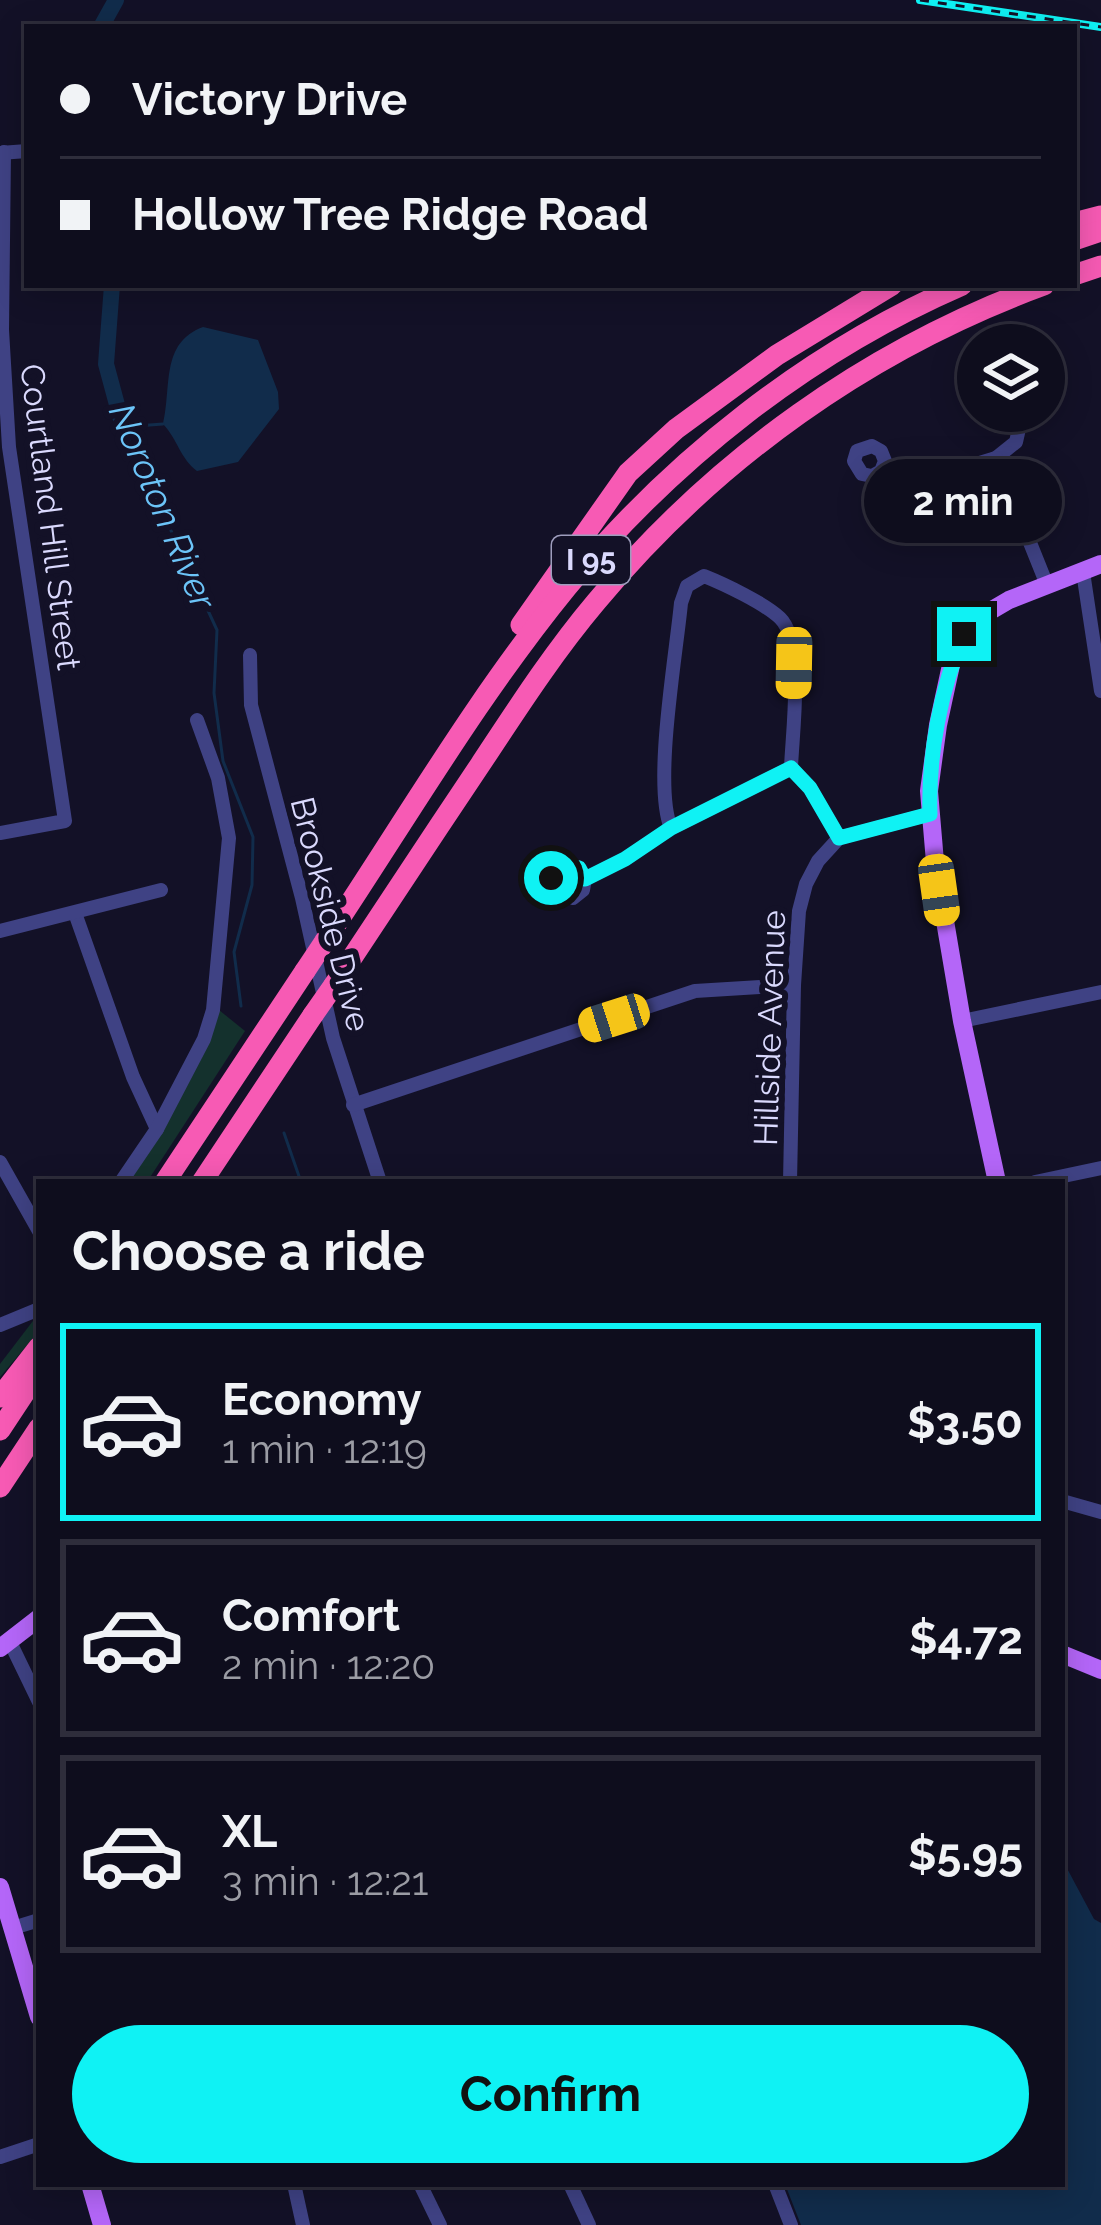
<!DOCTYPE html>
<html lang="en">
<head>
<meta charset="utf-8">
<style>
  body { margin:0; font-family:Raleway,sans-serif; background:#1c1b2a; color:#f1f3f6; height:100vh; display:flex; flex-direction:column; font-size:45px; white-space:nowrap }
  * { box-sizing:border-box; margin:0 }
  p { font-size:39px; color:#9b9ca4 }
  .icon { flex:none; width:66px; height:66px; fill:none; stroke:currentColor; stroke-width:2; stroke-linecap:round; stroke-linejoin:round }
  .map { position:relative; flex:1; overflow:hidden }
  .details { position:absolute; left:36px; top:1179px; width:1029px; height:1008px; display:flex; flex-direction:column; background:#0e0d1d; border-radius:0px; box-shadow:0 6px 30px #0003,0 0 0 3px #2e2d3b }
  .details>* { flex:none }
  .banner { position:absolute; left:24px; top:24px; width:1053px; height:264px; border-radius:0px; box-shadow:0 6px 30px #0003,0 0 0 3px #2e2d3b; display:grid; align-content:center; height:264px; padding:0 36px; background:#0e0d1d }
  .tools { position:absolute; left:957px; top:324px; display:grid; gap:24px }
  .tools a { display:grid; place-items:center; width:108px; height:108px; border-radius:50%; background:#0e0d1d; box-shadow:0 6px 30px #0003,0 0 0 3px #2e2d3b; font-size:60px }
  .end { position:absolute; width:54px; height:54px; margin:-27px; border:15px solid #0ff2f4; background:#111; box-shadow:0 0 0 6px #111 }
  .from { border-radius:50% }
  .bubble { position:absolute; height:84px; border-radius:42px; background:#0e0d1d; box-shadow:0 6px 30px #0003,0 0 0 3px #2e2d3b; font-size:39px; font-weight:700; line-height:84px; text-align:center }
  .car { position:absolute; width:36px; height:72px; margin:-36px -18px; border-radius:15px; box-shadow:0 0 9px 3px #0007; background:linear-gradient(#f5c518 24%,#345 0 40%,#f5c518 0 76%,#345 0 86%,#f5c518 0) }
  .banner b { display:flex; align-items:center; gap:42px; height:114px; font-size:45px }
  .banner b+b { border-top:3px solid #2e2d3b }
  .banner i { width:30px; height:30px; background:#f1f3f6 }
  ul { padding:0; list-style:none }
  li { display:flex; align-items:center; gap:36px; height:198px; margin:0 24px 18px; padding:0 12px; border:6px solid #2e2d3b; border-radius:0px }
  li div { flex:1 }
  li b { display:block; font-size:45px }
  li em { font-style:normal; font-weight:700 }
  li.active { border-color:#0ff2f4 }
  li>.icon { width:108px; height:108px; stroke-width:1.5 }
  h2 { padding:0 36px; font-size:54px; line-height:144px }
  .primary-button { display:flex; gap:24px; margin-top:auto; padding:24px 36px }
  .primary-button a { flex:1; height:138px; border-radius:72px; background:#0ff2f4; color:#111; font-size:48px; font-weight:700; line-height:138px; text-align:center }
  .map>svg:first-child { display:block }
  .green { fill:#14312d }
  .water { fill:#112c4b }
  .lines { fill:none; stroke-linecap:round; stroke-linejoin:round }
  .stream { stroke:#112c4b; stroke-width:3 }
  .river { stroke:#112c4b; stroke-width:16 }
  .minor { stroke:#3f4284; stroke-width:14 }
  .major { stroke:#b466f8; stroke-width:18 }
  .highway { stroke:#f75ab4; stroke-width:21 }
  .rail-casing { stroke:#0ff2f4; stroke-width:8 }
  .rail { stroke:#131127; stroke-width:3; stroke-dasharray:9; stroke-linecap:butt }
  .highway-bridge { stroke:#f75ab4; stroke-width:21 }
  .route { stroke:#0ff2f4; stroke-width:15 }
  .labels { text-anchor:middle; stroke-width:12; stroke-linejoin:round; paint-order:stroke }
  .shield { fill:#131127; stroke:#9e9dbd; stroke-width:3 }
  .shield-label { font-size:30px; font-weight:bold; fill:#dad9fd }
  .street-label { font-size:33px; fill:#dad9fd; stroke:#131127 }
  .water-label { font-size:36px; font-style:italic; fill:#6cc4f8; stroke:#131127 }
</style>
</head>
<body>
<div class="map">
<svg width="1101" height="2225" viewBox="0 0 1101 2225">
  <rect width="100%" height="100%" fill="#131127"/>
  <g class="green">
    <path d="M219,1010L245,1031L147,1182H126Z"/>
    <path d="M39,1313V1331L0,1377V1364Z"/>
  </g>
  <g class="water">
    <path d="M203,327L258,340L278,392L279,409L238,462L197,471C180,458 178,440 163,424C172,387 160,343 203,327Z"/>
    <path d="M1062,1859L1094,1919L1101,1923V2225H801L785,2184H1062Z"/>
  </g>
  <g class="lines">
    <g class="stream">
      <path d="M163,424L123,427L217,630L214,693L223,761L253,837L252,885L234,952L241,1006"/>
      <path d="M284,1133L301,1182"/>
    </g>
    <g class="river">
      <path d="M101,27L116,0"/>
      <path d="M112,285L106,364L123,427"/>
    </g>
    <g class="minor">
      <path d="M0,153L27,151"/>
      <path d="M996,458L1016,442L1023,411"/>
      <path d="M881,471L885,461L881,451L872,446L857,451L854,461L862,474L872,476L881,471L914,483L996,458L1047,585"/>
      <path d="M1083,572L1101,691"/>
      <path d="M250,655L251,705L302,898L333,1038L380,1182"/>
      <path d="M671,828C653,785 676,656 681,603L687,586L704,576C724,584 764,603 780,618C805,642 792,734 791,768L810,788L839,838"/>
      <path d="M0,833L65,821L9,447L2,330L4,152"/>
      <path d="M585,879L579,869L568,864L557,868L551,884L557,894L573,898L583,890L585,879L625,859L671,828L791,768"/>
      <path d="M75,913L133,1077L157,1129"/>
      <path d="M0,931L161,890"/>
      <path d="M962,1021L1101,992"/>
      <path d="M353,1105L695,991L794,985"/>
      <path d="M0,1162L39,1231"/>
      <path d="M121,1182L157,1129L204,1039L213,1010L229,838L218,778L197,720"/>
      <path d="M790,1182L794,985L799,911L806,884L818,861L839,838L930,814"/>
      <path d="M1035,1182L1101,1168"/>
      <path d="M0,1325L39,1309"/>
      <path d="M1062,1501L1101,1512"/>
      <path d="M9,1640L39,1702"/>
      <path d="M13,1928L39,1920"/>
      <path d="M0,2157L39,2144"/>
      <path d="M294,2184L303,2225"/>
      <path d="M420,2184L440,2225"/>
      <path d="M570,2184L589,2225"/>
      <path d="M775,2184L791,2225"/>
    </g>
    <g class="major">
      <path d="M997,1182L962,1021L935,862L929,791L938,725L951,665L965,634L980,617L1009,600L1101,564"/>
      <path d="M0,1648L39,1618"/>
      <path d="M1062,1654L1101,1670"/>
      <path d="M0,1887L39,2017"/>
      <path d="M90,2184L102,2225"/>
    </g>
    <g class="highway">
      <path d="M1074,223L1101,216"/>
      <path d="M1074,240L1101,231"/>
      <path d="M1074,275L1101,266"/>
      <path d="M521,625L628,473L676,429L777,355L892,285"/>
      <path d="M325,941C404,823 477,697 567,587C673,459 808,352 962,285"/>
      <path d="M334,985C383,911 431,838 480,765C517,709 553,653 596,602C715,459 869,349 1044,285"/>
      <path d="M165,1182L305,971"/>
      <path d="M202,1182L313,1015"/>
      <path d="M0,1397L39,1347"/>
      <path d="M0,1430L39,1371"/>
      <path d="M0,1487L39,1428"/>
    </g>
    <defs>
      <path id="rail" d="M920,0L1101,27"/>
    </defs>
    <use href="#rail" class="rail-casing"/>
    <use href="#rail" class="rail"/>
    <g class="highway-bridge">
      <path d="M305,971L325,941"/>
      <path d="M313,1015L334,985"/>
    </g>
  </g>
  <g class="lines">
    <path class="route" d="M551,878L557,868L568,865L579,868L585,879L625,859L671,828L791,768L810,788L839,838L930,814C928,754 941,688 964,634"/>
  </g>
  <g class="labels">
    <rect class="shield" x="552" y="536" width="78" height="48" rx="9"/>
    <g class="shield-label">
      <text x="591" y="570">I 95</text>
    </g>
    <g class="street-label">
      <text transform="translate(51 517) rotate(83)" y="12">Courtland Hill Street</text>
      <text transform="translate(331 914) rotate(76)" y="12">Brookside Drive</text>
      <text transform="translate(769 1028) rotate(-88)" y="12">Hillside Avenue</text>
    </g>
    <g class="water-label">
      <text transform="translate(163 506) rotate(67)" y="13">Noroton River</text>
    </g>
  </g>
</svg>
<div class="tools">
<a><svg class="icon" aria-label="layers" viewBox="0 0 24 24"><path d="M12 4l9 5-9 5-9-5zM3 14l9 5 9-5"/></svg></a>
</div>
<i class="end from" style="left:551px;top:878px"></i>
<i class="end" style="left:964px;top:634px"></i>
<div class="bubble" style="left:864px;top:459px;width:198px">2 min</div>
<i class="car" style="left:794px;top:663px;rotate:181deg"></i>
<i class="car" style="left:939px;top:890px;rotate:172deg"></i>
<i class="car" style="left:614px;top:1018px;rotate:252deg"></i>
<div class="banner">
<b><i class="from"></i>Victory Drive</b>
<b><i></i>Hollow Tree Ridge Road</b>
</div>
<section class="details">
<h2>Choose a ride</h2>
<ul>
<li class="active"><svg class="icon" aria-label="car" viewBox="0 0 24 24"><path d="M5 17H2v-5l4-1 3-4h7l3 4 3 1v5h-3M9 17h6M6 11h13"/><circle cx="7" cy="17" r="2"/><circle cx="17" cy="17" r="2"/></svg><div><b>Economy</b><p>1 min · 12:19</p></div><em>$3.50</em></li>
<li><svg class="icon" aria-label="car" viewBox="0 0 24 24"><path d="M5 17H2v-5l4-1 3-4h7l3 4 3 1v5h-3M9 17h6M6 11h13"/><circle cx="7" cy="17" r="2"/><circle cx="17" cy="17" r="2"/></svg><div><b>Comfort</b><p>2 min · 12:20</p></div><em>$4.72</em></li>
<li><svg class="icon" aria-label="car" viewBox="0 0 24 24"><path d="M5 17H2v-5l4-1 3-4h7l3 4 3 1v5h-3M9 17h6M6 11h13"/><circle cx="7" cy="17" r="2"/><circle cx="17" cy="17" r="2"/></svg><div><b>XL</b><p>3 min · 12:21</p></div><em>$5.95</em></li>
</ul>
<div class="primary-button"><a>Confirm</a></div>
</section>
</div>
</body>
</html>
